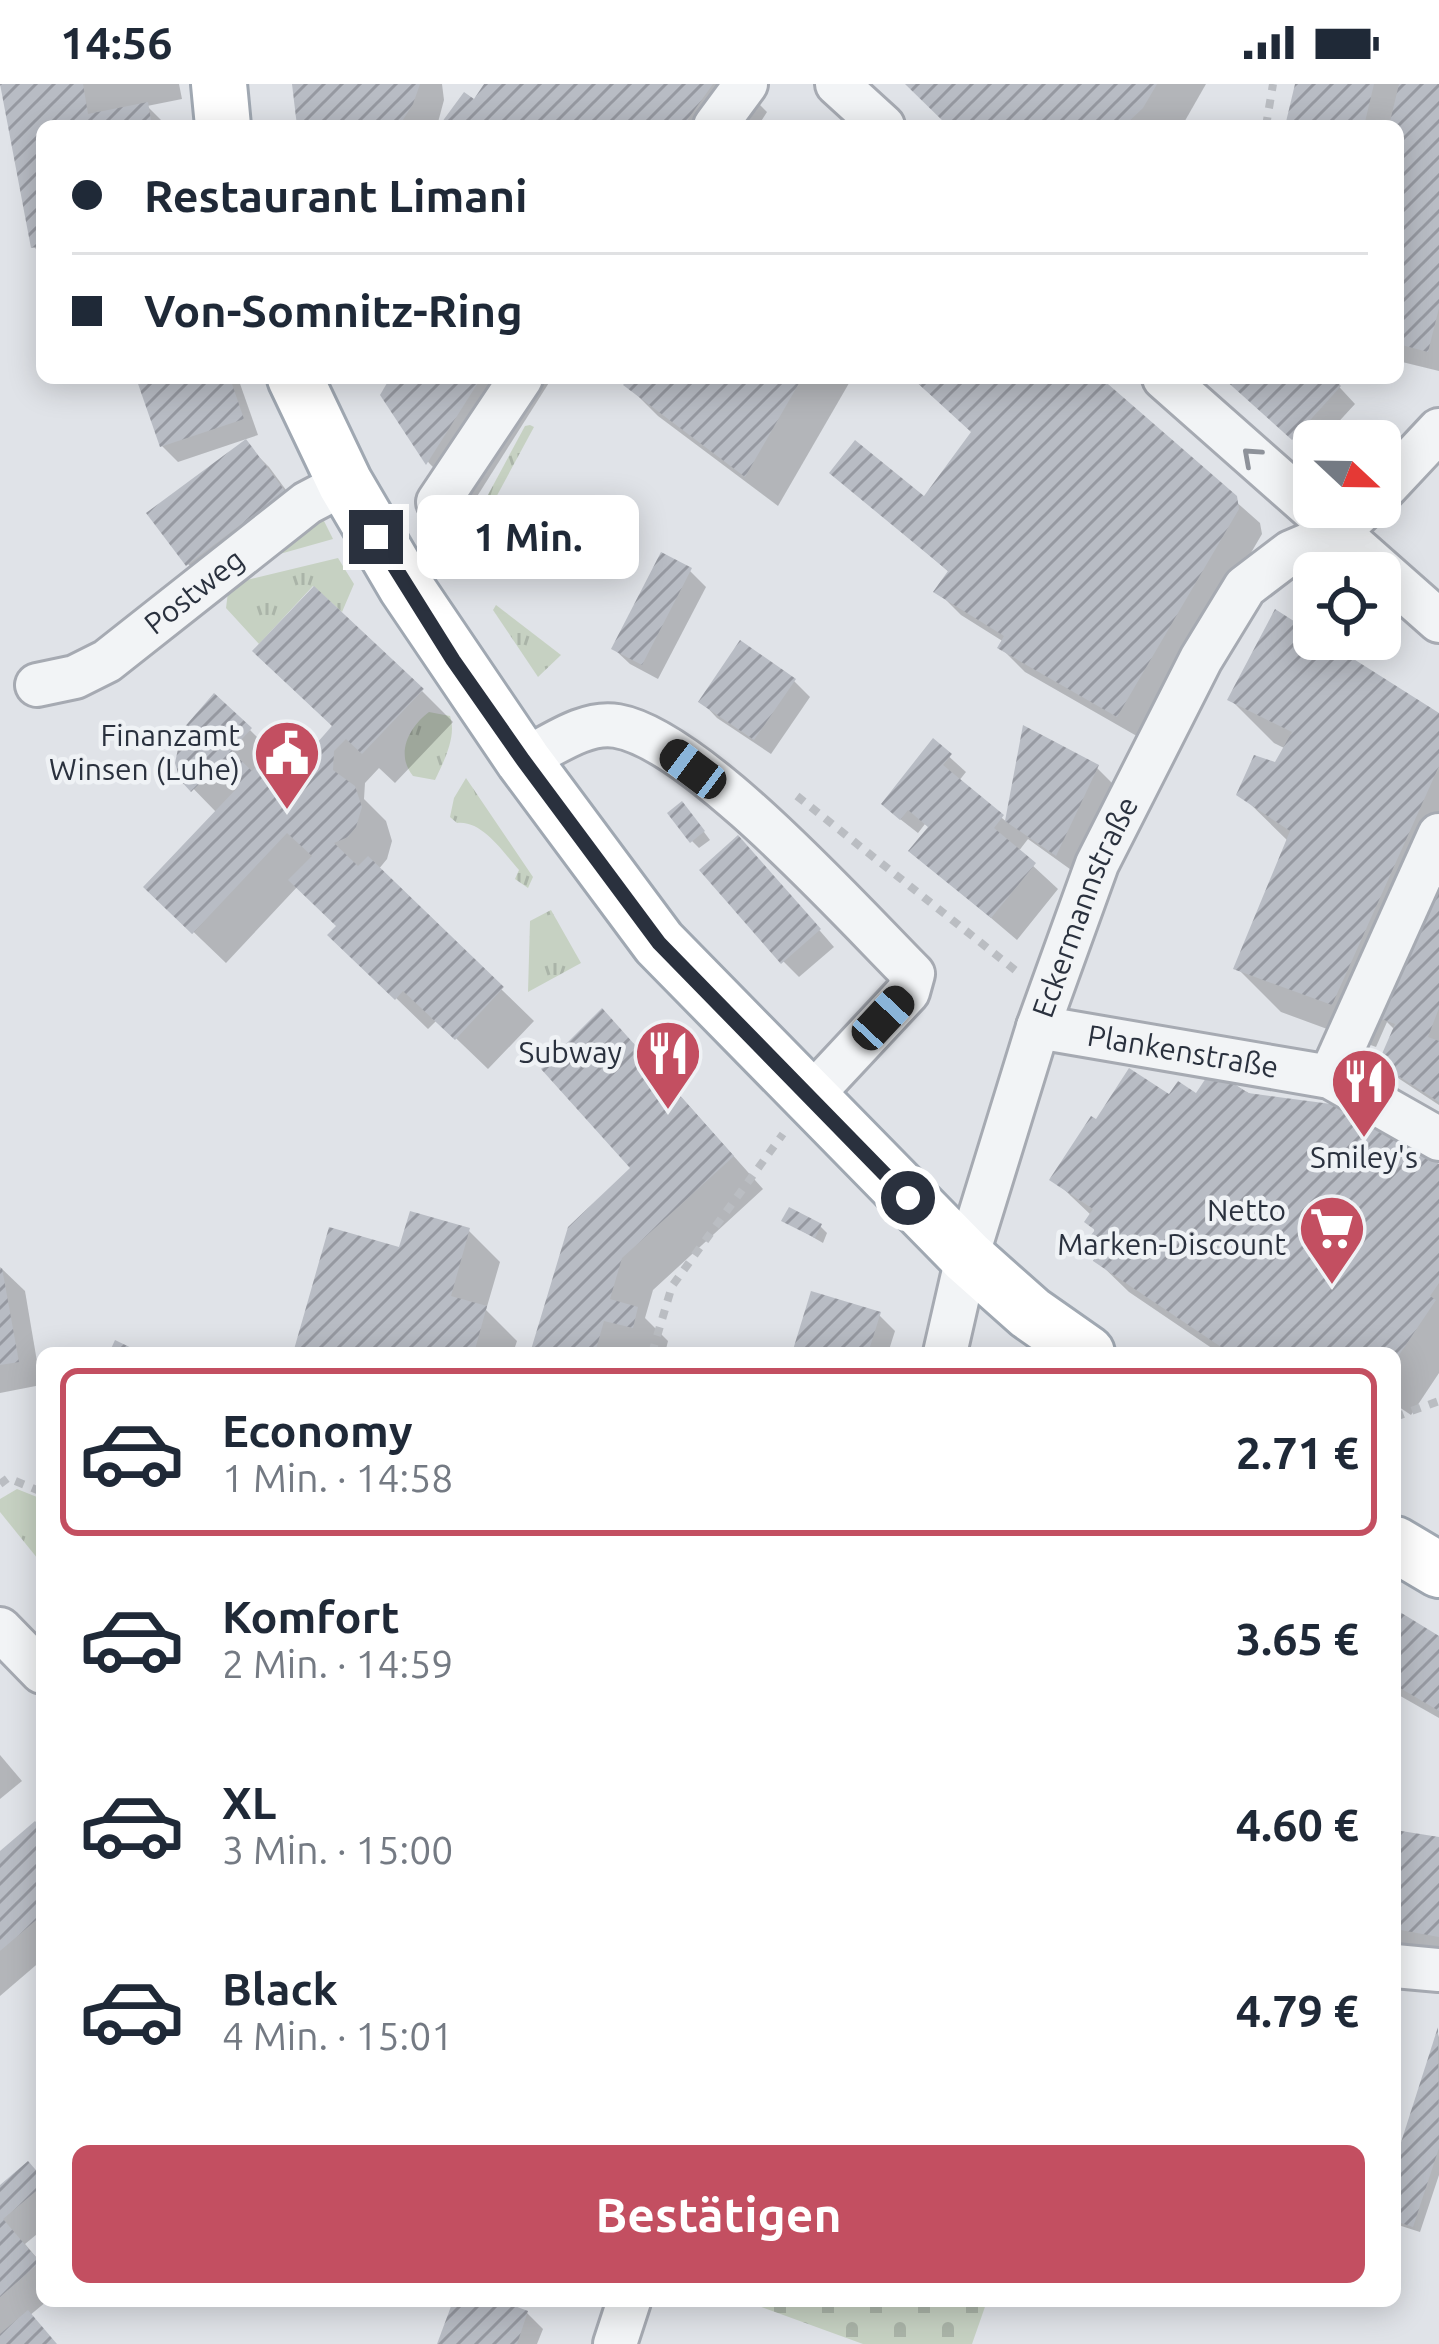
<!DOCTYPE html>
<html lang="de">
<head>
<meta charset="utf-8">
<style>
  body { margin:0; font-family:Ubuntu,sans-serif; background:#f6f6f7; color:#1f2937; height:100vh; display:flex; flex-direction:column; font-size:45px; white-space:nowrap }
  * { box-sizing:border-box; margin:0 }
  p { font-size:39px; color:#747a83 }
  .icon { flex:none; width:66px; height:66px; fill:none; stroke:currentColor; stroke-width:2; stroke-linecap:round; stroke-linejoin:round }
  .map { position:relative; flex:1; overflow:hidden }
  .sheet { position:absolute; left:36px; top:1263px; width:1365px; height:960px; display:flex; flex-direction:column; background:#fff; border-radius:18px; box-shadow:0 6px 30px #0003 }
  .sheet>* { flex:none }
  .hud { position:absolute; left:36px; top:36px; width:1368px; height:264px; border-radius:18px; box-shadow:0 6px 30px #0003; display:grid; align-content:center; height:264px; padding:0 36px; background:#fff }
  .needle { width:78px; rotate:112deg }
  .buttons { position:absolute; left:1293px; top:336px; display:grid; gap:24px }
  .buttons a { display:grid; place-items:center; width:108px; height:108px; border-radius:18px; background:#fff; box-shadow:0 6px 30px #0003; font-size:60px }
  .end { position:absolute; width:54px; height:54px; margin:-27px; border:15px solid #2a313e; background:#fff; box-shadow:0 0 0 6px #fff }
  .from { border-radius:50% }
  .bubble { position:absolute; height:84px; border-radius:18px; background:#fff; box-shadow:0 6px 30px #0003; font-size:39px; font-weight:700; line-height:84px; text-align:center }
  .car { position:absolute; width:36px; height:72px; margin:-36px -18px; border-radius:15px; box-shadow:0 0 9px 3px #0007; background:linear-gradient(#222 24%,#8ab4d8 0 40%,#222 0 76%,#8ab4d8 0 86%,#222 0) }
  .hud b { display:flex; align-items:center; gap:42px; height:114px; font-size:45px }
  .hud b+b { border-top:3px solid #e0e1e3 }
  .hud i { width:30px; height:30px; background:#1f2937 }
  ul { padding:21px 0 0; list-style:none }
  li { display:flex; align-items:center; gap:36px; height:168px; margin:0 24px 18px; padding:0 12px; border:6px solid transparent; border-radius:18px }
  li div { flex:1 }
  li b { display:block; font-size:45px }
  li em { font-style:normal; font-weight:700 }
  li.active { border-color:#c34f61 }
  li>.icon { width:108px; height:108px; stroke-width:1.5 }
  .action { display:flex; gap:24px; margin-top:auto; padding:24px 36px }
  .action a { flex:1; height:138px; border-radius:18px; background:#c34f61; color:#fff; font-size:48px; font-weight:700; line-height:138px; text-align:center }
  .status { display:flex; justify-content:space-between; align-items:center; height:84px; padding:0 60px; background:#fff; direction:ltr }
  .status svg { height:33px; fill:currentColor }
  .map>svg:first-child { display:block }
  .grass { fill:url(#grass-tufts) }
  .cemetery { fill:url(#cemetery-stones) }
  .shadow { fill:#0003 }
  .building { fill:url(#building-hatch) }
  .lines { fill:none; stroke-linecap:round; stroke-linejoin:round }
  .minor-casing { stroke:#a6aab2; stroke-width:48 }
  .major-casing { stroke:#a0a8b2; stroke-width:60 }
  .path { stroke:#babdc2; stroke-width:8; stroke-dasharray:9 9; stroke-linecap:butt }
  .minor { stroke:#f2f4f6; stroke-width:42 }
  .major { stroke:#fff; stroke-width:54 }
  .oneway { stroke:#8e929a }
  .route { stroke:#2a313e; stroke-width:15 }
  .labels { text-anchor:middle; stroke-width:9; stroke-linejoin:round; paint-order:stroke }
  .street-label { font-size:30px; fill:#2a313e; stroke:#eff2f5 }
  .poi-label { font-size:30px; fill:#2a313e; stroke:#eff2f5; text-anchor:end }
</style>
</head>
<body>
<div class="status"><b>14:56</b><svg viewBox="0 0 49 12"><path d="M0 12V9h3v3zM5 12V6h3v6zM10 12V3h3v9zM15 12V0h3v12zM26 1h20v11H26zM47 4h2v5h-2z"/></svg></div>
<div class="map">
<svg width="1439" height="2260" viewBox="0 0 1439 2260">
  <defs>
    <pattern id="grass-tufts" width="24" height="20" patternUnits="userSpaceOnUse" patternTransform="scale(3)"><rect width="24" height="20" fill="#c6d1c2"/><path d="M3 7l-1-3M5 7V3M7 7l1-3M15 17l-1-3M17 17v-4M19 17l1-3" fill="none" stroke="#aab4a8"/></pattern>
    <pattern id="cemetery-stones" width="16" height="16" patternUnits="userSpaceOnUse" patternTransform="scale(3)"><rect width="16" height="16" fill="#c6d1c2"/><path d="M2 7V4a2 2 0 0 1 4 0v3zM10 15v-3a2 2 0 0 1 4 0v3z" fill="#aab4a8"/></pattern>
    <pattern id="building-hatch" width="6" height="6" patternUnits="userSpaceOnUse" patternTransform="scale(3)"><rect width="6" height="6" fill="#b8bcc4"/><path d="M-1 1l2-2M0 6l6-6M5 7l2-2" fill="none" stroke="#9699a1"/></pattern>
  </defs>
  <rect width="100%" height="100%" fill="#e0e3e8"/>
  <g class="grass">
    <path d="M530,341L534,343L467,467L461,461L525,342Z"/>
    <path d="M317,423L333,455L241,481Z"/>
    <path d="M338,474L354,500L342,528L313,502L259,560L226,524L228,508L238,498Z"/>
    <path d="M496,521L561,571L538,593L493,526Z"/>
    <path d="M429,628L450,632C457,652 444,677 435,696L413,692C395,670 409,643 429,628Z"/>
    <path d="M466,694L533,793L528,804L515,795L519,786C503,768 482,736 457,739L450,733L454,714Z"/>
    <path d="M551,826L581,879L528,908L530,837Z"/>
    <path d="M17,1405L42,1415V1480L0,1428V1415Z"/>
  </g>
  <path class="cemetery" d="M745,2217H987L972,2260H863Z"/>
  <g class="shadow">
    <path d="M1,0H179L182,15L147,22L167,42H42V171L34,163Z"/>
    <path d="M295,0H442L444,16L437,42H300Z"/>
    <path d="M488,0H739L767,28L758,42H443L474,19Z"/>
    <path d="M909,0H1206L1182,42H952Z"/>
    <path d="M1298,0H1439V287L1398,277V42H1288Z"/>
    <path d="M142,294H238L258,351L178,378L162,362Z"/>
    <path d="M393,294H552L471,422L429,379L383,311Z"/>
    <path d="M628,294H852L778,422L658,332L627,301Z"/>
    <path d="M912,294H1096L1260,439L1262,450L1142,655L1025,588L1001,564L1004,558L961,531L937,507L950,489L833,388L924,417L975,350Z"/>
    <path d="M1226,294H1331L1355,320L1321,357H1314L1309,370Z"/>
    <path d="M245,359L269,383L306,433L212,504L188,480Z"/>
    <path d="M690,487L706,503L658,595L630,580L614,565Z"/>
    <path d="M1314,554L1439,633V1021L1398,994L1382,978L1395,946L1387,938L1376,963L1281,928L1237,884L1289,758L1240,710L1277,681L1286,665L1274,659L1230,615Z"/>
    <path d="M794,597L810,613L771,670L717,634L702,618Z"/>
    <path d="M422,607L453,638L395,699L379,684L365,699L364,715L386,737L392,757L387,775L378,786L534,937L488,985L437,936L428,945L363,882L339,843L298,802L226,879L179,834L217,729L183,694L250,646L273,669L317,665Z"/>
    <path d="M934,659L966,688L958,698L1008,739L1097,684L1121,708L1081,793L1028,755L1018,768L1058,805L1017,856L912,767L930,744L925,740L918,749L900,735Z"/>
    <path d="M689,728L710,756L699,764L692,757Z"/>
    <path d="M754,771L834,863L799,893L783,877Z"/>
    <path d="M633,959L763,1105L653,1206L645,1234L668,1257L665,1269H533L634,1084Z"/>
    <path d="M1213,989L1256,1013L1439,1084V1289L1411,1331L1399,1323L1395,1329V1269H1219L1129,1208L1097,1177L1106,1163L1095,1151L1092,1132L1053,1095L1170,1014L1197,1013Z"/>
    <path d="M785,1137L820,1142L827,1149L823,1159Z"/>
    <path d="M468,1146L500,1178L486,1226L517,1257L513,1269H296L402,1167Z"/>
    <path d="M0,1183L25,1207L41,1301L0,1309Z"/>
    <path d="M879,1231L895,1247L888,1269H795Z"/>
    <path d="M1395,1529L1439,1555V1634L1395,1609Z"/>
    <path d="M0,1671L22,1697L0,1715Z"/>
    <path d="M42,1748V1876L0,1912V1771Z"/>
    <path d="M1395,1749L1439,1756V1878L1395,1870Z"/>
    <path d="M1439,1950V2091L1420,2148L1395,2140V2087Z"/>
    <path d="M42,2094V2146L25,2160L42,2180V2217H47L29,2232L55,2260H0V2104Z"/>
    <path d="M456,2217H492L527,2229L543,2245L537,2260H440Z"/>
  </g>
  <g class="building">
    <path d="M0,0H83L88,30L148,18L152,42H42V162L31,164Z"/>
    <path d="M292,0H420L413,20L399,42H297Z"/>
    <path d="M484,0H713L683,42H439L464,8L474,15Z"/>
    <path d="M905,0H1157L1143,24L1124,42H948Z"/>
    <path d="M1295,0H1374L1364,42H1285Z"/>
    <path d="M1399,0H1439V224L1428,268L1398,260V42H1389Z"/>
    <path d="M136,294H230L244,335L160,363Z"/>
    <path d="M390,294H481L426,381L380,311Z"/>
    <path d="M629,294H802L745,393L623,301Z"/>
    <path d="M912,294H1101L1237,412L1239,425L1117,633L997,564L1004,552L933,508L948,487L829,389L855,356L924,412L971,348Z"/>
    <path d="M1223,294H1333L1341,302L1292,356Z"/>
    <path d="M246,355L285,407L186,482L146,429Z"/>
    <path d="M661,468L692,484L642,581L611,565Z"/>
    <path d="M314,502L424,605L362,670L346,655L334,667L333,686L355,702L362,723L356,743L348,753L334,759L358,782L368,772L504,903L455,956L403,907L395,916L327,851L336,842L288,796L312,772L287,749L192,850L143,803L238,703L217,682L191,708L180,696L175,679L182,646L214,609L252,644L231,667L252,687L296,641L316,660L332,642L252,567Z"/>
    <path d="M1275,525L1314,550V555H1322L1439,629V682L1332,921L1233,885L1290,747L1236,711L1254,671L1275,678L1292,648L1227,616Z"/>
    <path d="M740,556L796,595L754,656L698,618Z"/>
    <path d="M1023,641L1099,681L1056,772L1005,737Z"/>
    <path d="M933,654L952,670L943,681L1004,731L994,744L1036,779L991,834L908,767L928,743L908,726L900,736L881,720Z"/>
    <path d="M682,717L705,747L690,759L667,729Z"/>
    <path d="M738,751L821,845L781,880L699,786Z"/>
    <path d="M1439,780V924L1428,953L1439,957V1018L1378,979L1395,940L1379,934Z"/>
    <path d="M602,924L734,1072L622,1174L610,1215L638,1223L633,1244L604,1237L595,1269H530L568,1143L630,1084L541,985Z"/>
    <path d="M1129,984L1169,1010L1178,997L1196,1009L1212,985L1248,1009L1354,1023L1439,1080V1199L1430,1212L1436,1216L1395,1277V1269H1230L1093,1177L1104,1160L1091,1151L1095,1146L1084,1138L1093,1125L1049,1096L1091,1032L1096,1035Z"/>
    <path d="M789,1123L822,1140L815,1154L781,1137Z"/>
    <path d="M410,1127L470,1144L451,1212L487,1222L474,1269H293L329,1143L399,1163Z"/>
    <path d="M2,1184L19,1278L0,1281V1185Z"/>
    <path d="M811,1207L881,1228L868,1269H792Z"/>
    <path d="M115,1256L142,1269H109Z"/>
    <path d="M1395,1525L1439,1552V1627L1395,1601Z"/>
    <path d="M35,1737L42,1745V1831L0,1867V1767Z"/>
    <path d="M1395,1746L1439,1753V1853L1395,1845Z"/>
    <path d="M1438,1943L1439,2064L1413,2143L1395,2137V2077Z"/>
    <path d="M28,2077L42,2093V2102L3,2135L40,2178L0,2213V2101Z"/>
    <path d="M453,2217H501L528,2227L517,2260H437Z"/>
    <path d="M28,2226L57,2260H0V2250Z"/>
  </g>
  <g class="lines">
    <defs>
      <g id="minor">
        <path d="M837,0L883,42"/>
        <path d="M715,42L746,0"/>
        <path d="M1164,294L1439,537"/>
        <path d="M1380,409L1439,346"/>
        <path d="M438,418L521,294"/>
        <path id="s1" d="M37,601L75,593L107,577L307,419L345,399"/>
        <path d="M523,676C550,663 585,636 617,642C697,656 852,829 913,890L908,908L809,1014"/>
        <path id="s2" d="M1038,943L1330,993L1439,1055"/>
        <path d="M1330,993L1439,751"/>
        <path id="s3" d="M945,1269L967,1173L1038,943L1097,780L1201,575L1245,503L1291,468L1338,448L1365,423"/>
        <path d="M0,1545L42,1588"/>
        <path d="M1395,1882L1439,1886"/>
        <path d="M615,2260L629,2217"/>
      </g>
      <g id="major">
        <path d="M219,0L223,42"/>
        <path d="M295,294L345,399L406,503L523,676L659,859L967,1173L1030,1229L1087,1269"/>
        <path d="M1395,1460L1439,1486"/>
      </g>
    </defs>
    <use href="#minor" class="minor-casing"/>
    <use href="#major" class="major-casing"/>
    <g class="path">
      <path d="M1266,42L1273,0"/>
      <path d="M797,712L1020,890"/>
      <path d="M652,1269L672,1202L783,1050"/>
      <path d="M1395,1333L1439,1317"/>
      <path d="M0,1400L8,1394L42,1408"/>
    </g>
    <use href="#minor" class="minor"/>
    <use href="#major" class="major"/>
  </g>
  <defs><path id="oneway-chevron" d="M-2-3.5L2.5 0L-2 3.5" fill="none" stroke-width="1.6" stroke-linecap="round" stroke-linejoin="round" transform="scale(3)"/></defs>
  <use class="oneway" href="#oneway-chevron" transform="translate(1251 372) rotate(-138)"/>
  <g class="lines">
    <path class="route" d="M376,453L453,576L523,676L659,859L908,1114"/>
  </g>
  <defs>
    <symbol id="civic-pin" viewBox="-11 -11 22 30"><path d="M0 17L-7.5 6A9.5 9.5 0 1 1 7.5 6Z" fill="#c34f61" stroke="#eff2f5"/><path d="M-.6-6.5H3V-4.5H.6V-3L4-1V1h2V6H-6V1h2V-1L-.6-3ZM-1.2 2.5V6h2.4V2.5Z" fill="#fff"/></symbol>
    <symbol id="restaurant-pin" viewBox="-11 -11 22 30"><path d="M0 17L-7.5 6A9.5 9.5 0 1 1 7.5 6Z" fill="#c34f61" stroke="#eff2f5"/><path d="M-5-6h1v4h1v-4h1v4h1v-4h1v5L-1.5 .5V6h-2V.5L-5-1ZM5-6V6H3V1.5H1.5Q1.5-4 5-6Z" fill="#fff"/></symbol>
    <symbol id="supermarket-pin" viewBox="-11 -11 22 30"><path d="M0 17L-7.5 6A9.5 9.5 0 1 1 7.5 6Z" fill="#c34f61" stroke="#eff2f5"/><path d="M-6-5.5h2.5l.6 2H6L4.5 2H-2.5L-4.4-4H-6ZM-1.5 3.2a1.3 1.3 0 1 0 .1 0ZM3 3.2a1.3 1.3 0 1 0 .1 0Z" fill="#fff"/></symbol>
  </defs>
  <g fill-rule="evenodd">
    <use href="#civic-pin" x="249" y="631" width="76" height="104"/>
    <use href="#restaurant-pin" x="630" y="931" width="76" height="104"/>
    <use href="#restaurant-pin" x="1326" y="959" width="76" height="104"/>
    <use href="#supermarket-pin" x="1294" y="1106" width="76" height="104"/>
  </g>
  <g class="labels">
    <g class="street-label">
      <text dy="10" stroke="none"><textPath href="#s1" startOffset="186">Postweg</textPath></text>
      <text dy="10" stroke="none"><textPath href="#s3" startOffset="468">Eckermannstraße</textPath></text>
      <text dy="10" stroke="none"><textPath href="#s2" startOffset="147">Plankenstraße</textPath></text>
    </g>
    <g class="poi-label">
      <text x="240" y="662">Finanzamt<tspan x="240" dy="34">Winsen (Luhe)</tspan></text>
      <text x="622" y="979">Subway</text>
      <text x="1364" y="1084" text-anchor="middle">Smiley's</text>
      <text x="1286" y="1137">Netto<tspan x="1286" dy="34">Marken-Discount</tspan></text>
    </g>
  </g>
</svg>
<div class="buttons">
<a><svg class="needle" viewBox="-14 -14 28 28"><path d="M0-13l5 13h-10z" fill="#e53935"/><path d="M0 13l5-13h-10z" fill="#747a83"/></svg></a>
<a><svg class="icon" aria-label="locate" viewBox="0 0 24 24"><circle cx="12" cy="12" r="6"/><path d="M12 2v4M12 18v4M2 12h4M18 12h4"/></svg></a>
</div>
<i class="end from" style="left:908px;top:1114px"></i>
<i class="end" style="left:376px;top:453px"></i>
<div class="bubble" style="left:417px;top:411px;width:222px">1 Min.</div>
<i class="car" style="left:693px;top:685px;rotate:307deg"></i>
<i class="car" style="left:883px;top:934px;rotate:43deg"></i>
<div class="hud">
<b><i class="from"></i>Restaurant Limani</b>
<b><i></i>Von-Somnitz-Ring</b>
</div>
<section class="sheet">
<ul>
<li class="active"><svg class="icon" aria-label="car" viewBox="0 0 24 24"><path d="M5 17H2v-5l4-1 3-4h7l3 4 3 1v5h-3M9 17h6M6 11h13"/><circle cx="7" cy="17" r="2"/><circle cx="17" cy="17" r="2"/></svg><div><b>Economy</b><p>1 Min. · 14:58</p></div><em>2.71 €</em></li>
<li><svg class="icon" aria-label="car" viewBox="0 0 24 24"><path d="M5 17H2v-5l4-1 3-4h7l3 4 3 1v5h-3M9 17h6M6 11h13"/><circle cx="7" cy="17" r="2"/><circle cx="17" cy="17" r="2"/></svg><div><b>Komfort</b><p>2 Min. · 14:59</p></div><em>3.65 €</em></li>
<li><svg class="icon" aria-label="car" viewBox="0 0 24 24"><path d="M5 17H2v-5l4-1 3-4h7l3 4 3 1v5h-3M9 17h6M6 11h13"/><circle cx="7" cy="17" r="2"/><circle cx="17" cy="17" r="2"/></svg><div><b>XL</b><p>3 Min. · 15:00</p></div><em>4.60 €</em></li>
<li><svg class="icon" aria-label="car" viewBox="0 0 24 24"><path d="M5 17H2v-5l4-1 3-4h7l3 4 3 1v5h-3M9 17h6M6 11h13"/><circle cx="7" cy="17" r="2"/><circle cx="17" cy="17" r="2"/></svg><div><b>Black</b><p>4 Min. · 15:01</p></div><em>4.79 €</em></li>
</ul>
<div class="action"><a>Bestätigen</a></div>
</section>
</div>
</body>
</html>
